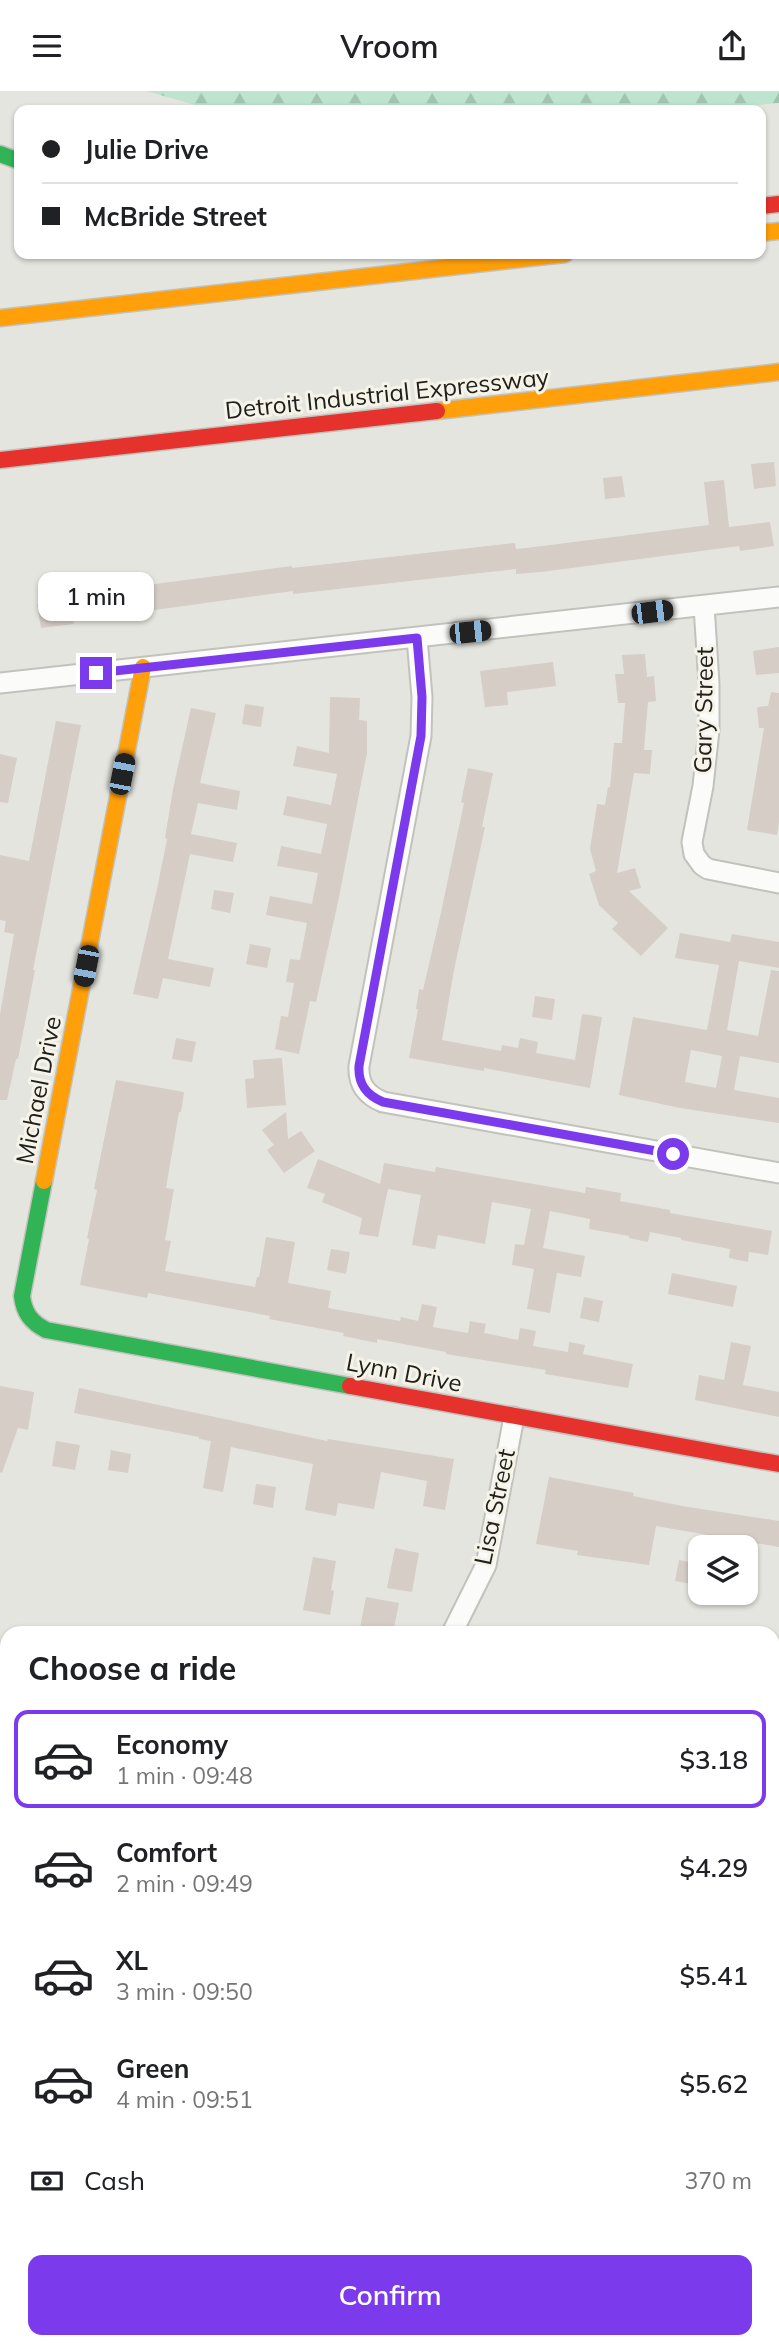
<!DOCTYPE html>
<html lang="en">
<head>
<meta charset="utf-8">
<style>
  body { margin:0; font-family:Mulish,sans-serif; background:#f2f2f2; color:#202124; height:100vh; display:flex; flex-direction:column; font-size:26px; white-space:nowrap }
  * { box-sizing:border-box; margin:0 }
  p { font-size:23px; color:#757577 }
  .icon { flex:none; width:38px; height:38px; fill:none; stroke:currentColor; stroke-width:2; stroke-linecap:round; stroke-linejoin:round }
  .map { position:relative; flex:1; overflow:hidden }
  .drawer { position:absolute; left:0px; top:1535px; width:780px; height:723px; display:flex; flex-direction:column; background:#fff; border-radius:21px 21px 0 0; box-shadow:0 2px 5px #0004 }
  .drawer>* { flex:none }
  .hud { position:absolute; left:14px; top:14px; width:752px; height:154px; border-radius:14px; box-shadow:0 2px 5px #0004; display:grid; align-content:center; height:154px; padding:0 28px; background:#fff }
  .buttons { position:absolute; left:688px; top:1444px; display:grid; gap:14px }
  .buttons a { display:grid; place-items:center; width:70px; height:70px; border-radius:14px; background:#fff; box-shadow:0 2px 5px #0004; font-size:35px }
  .end { position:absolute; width:32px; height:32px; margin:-16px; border:9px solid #7c3aed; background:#fff; box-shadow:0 0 0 4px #fff }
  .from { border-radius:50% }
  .bubble { position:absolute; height:49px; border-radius:14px; background:#fff; box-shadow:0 2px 5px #0004; font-size:23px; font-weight:600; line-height:49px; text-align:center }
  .car { position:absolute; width:21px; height:42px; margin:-21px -10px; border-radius:9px; box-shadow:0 0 5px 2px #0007; background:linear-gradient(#222 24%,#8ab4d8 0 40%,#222 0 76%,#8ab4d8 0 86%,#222 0) }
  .hud b { display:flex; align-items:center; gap:24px; height:66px; font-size:26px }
  .hud b+b { border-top:2px solid #e0e0e0 }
  .hud i { width:18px; height:18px; background:#202124 }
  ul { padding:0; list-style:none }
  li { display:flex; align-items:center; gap:21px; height:98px; margin:0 14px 10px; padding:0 14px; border:4px solid transparent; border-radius:14px }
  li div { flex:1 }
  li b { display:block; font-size:26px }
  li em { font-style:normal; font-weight:600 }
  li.current { border-color:#7c3aed }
  li>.icon { width:63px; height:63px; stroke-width:1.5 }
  h2 { padding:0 28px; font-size:32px; line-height:84px }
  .pay { display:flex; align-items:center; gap:18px; height:77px; padding:0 28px; font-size:26px }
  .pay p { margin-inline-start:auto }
  .action { display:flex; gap:14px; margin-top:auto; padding:14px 28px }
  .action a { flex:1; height:80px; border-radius:14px; background:#7c3aed; color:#fff; font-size:28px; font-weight:600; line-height:80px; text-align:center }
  header { display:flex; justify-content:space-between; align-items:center; height:91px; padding:0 28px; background:#fff; font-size:32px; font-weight:600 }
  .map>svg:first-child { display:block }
  .forest { fill:url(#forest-firs) }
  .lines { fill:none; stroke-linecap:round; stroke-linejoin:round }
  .stream { stroke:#a2b8e5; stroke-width:6 }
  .building { fill:#d5cdc6; fill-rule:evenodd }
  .street-casing { stroke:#c2c2bd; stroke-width:23 }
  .fast-casing { stroke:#c2c2bd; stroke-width:19 }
  .slow-casing { stroke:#c2c2bd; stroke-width:19 }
  .jam-casing { stroke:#c2c2bd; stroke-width:19 }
  .street { stroke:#fbfbfa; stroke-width:19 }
  .fast { stroke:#30b455; stroke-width:16 }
  .slow { stroke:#ff9f0a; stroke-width:16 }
  .jam { stroke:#e5322d; stroke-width:16 }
  .route { stroke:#7c3aed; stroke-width:9 }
  .labels { text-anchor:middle; stroke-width:6; stroke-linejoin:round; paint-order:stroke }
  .street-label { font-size:24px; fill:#21201c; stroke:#f6f4e9 }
</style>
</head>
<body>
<header><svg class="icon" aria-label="menu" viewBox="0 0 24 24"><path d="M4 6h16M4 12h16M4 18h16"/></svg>Vroom<svg class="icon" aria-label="share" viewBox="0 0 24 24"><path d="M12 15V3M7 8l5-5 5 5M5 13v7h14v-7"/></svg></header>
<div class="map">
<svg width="779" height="2256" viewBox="0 0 779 2256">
  <defs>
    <pattern id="forest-firs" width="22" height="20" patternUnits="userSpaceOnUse" patternTransform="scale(1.75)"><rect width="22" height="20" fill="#bee4cf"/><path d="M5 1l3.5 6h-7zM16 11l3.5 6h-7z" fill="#a3c3b1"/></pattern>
  </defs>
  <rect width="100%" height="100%" fill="#e5e5df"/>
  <path class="forest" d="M146,0H779V12L704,19H213Z"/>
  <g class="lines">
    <path class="stream" d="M0,2015L7,2016"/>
  </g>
  <g class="building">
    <path d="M774,371L776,395L754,398L751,373Z"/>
    <path d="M622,385L625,406L605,408L603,387Z"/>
    <path d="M724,389L729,436L770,431L774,455L740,460L739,455L541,481L516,483V478L293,503V500L126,523L125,519L73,526L74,533L41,537L37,513L88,506L87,498L125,493V497L292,475V477L515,452L516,458L526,457L709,434L704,391Z"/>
    <path d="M779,556V582L756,584L753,560Z"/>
    <path d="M645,563L647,586L654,585L656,610L648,611L644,659H652L650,683L634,682L617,782L635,777L641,797L629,800L668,837L641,865L612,838L618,832L599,814L589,783L596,780L590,758L597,713L605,714L608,696L610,697L614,652H622L625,612H618L615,583H624L622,564Z"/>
    <path d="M553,571L556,595L507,601L508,614L485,616L480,580Z"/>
    <path d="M771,601L779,602V730L777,744L747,739L764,637H759L757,616L768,615Z"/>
    <path d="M330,606L360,607L359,629L367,630V662L338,811L316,911L310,910L299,963L275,958L281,925L288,926L294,892L286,891L290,868L300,869L307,832L266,824L270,805L312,813L318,782L277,775L281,755L321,763L327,733L283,724L287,705L331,714L337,683L293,675L297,655L329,662Z"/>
    <path d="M245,613L264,616L261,636L242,633Z"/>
    <path d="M191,617L216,622L200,692L240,700L237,719L198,712L191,743L237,752L233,771L190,763L168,868L214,877L210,896L163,887L158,908L133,903L157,798L167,748L165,747L173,698Z"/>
    <path d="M56,630L81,634L33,879H35L18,968H16L7,1009H0V923L14,843L4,841L6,830L0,829V764L29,770Z"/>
    <path d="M0,663L17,667L8,712L0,711Z"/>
    <path d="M468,677L493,682L482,736H485L454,879L442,949L501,960L502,954L518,957L520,947L538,951L536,962L575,969L582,923L602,926L590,997L484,977V980L409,967L418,918H416L419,898L423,899L440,826L464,712L461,711Z"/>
    <path d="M214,799L234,802L230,822L211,818Z"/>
    <path d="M680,842L730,851L732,843L779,851V877L739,870L727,939L758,945L771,879L779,880V972L740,965L734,999L779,1007V1032L680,1017L619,1004L633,926L707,939L719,874L675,867ZM691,959L722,965L716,997L685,991Z"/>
    <path d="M250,853L271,857L267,877L246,873Z"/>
    <path d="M535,905L555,908L552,929L532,926Z"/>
    <path d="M176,947L196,951L192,971L172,968Z"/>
    <path d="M282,967L286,1014L247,1017L245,988L254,987L253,969Z"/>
    <path d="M116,989L184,1001L181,1021H179L166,1097L174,1098L165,1149L171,1150L165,1180L255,1196L257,1186H259L266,1146L295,1151L288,1192L331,1200L328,1217L400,1230L401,1226L418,1230L422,1213L437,1216L433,1236L468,1242L470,1230L486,1233L484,1242L518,1249L520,1237L536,1240L533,1255L568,1261L569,1251L585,1254L583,1263L633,1273L628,1297L545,1283L546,1279L446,1263V1261L377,1248V1252L343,1245L344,1242L269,1228L270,1225L148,1202L147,1207L80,1194L89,1148L87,1147L97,1099L94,1098Z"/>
    <path d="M286,1021L288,1048L301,1040L315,1060L284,1082L267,1059L274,1054L262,1039Z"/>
    <path d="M318,1068L380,1093L384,1072L435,1081L436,1076L585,1102L586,1096L621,1102L620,1110L670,1119V1122L772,1140L768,1164L749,1161L748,1171L729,1167L730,1158L681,1149V1147L650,1141L648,1151L629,1147V1145L589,1138L590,1128L550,1120L543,1157L585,1165L581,1186L557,1182L550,1222L527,1218L534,1178L512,1174L515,1153L524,1154L531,1118L492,1111L485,1153L438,1144L435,1158L412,1154L421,1104L388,1098L378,1146L359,1143L362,1127L322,1111L325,1103L307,1097Z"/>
    <path d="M331,1158L350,1161L346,1183L327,1179Z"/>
    <path d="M672,1182L737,1195L733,1216L668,1203Z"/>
    <path d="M584,1206L603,1210L599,1231L580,1227Z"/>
    <path d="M731,1251L751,1255L743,1294L779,1301V1326L695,1309L699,1284L724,1289Z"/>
    <path d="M0,1295L34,1301L28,1339L18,1337L2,1382L0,1381Z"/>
    <path d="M79,1297L327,1350L328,1348L454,1368L445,1419L423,1415L427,1390L381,1381L374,1418L338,1412L336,1425L305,1419L313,1373L231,1356L223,1401L203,1397L211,1350L199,1348V1346L74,1322Z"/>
    <path d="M56,1350L80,1354L75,1379L52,1375Z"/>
    <path d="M111,1359L131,1363L128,1382L108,1379Z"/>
    <path d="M549,1386L634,1402L633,1405L682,1415L779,1430V1456L656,1435L649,1474L577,1464L578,1460L536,1453Z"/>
    <path d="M256,1393L276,1396L273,1417L253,1413Z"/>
    <path d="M395,1457L419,1462L412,1501L387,1497Z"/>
    <path d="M313,1466L336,1470L331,1499L334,1500L330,1524L303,1519Z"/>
    <path d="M679,1469L700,1473L697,1494L675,1490Z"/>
    <path d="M366,1506L399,1512L393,1542H359Z"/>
  </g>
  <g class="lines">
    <defs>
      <g id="street">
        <path d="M704,515L709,593V639L703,695L692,751L694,763L702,774L708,778L779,792"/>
        <path d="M417,547L422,606L421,645L359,975C358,993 366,1004 383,1011L779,1082"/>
        <path d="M0,592L779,506"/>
        <path d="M452,1542L486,1474L514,1326"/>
        <path d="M774,1665L779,1666"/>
        <path d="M303,2256L304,2250"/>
        <path d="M576,2256L577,2250"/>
      </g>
      <g id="fast">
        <path d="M0,63L19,70"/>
        <path d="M44,1090L22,1205C24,1222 31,1231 46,1239L350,1295"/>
      </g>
      <g id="slow">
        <path d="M761,142L779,140"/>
        <path d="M0,227L565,163"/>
        <path d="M437,320L779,281"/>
        <path d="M44,1090L143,576"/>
      </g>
      <g id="jam">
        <path d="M761,115L779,113"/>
        <path d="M0,369L437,320"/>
        <path d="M350,1295L779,1373"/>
      </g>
    </defs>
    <use href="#street" class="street-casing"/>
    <use href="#fast" class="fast-casing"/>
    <use href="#slow" class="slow-casing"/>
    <use href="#jam" class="jam-casing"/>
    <use href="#street" class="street"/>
    <use href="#fast" class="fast"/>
    <use href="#slow" class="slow"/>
    <use href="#jam" class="jam"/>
  </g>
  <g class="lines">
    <path class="route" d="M96,582L417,547L422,606L421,645L359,975C358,993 366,1004 383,1011L673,1063"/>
  </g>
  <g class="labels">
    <g class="street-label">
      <text transform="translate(387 303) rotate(-6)" y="8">Detroit Industrial Expressway</text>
      <text transform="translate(704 619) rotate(-89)" y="8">Gary Street</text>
      <text transform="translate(39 999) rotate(-79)" y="8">Michael Drive</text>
      <text transform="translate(404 1282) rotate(11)" y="8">Lynn Drive</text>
      <text transform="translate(495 1416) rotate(-78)" y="8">Lisa Street</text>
    </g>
  </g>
</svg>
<div class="buttons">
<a><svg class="icon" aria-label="layers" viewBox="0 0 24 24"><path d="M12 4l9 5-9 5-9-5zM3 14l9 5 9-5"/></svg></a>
</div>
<i class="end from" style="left:673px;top:1063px"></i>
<i class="end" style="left:96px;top:582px"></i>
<div class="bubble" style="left:38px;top:481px;width:116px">1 min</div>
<i class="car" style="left:652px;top:521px;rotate:83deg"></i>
<i class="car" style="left:470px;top:541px;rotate:84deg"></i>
<i class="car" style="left:122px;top:683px;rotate:11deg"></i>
<i class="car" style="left:86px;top:875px;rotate:191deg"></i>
<div class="hud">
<b><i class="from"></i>Julie Drive</b>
<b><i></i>McBride Street</b>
</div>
<section class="drawer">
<h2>Choose a ride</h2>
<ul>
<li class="current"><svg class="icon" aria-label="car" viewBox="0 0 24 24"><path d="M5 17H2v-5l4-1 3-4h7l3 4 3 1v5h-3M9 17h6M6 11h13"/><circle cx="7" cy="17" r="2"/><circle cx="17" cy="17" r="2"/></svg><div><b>Economy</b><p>1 min · 09:48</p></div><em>$3.18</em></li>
<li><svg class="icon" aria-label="car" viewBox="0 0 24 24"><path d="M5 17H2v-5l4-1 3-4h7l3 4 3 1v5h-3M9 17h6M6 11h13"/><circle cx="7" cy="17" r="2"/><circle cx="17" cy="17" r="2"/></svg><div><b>Comfort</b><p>2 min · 09:49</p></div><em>$4.29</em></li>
<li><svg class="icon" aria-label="car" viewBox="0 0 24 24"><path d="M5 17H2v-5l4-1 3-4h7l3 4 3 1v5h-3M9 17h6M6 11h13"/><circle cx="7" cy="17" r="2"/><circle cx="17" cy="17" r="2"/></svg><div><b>XL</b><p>3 min · 09:50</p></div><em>$5.41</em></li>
<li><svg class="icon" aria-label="car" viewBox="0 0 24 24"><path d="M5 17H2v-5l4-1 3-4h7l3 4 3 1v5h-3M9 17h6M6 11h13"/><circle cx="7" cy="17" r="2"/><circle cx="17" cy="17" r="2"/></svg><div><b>Green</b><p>4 min · 09:51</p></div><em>$5.62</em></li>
</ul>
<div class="pay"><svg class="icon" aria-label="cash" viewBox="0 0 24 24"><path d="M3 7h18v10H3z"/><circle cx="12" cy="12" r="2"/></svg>Cash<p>370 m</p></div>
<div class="action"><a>Confirm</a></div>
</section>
</div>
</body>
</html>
